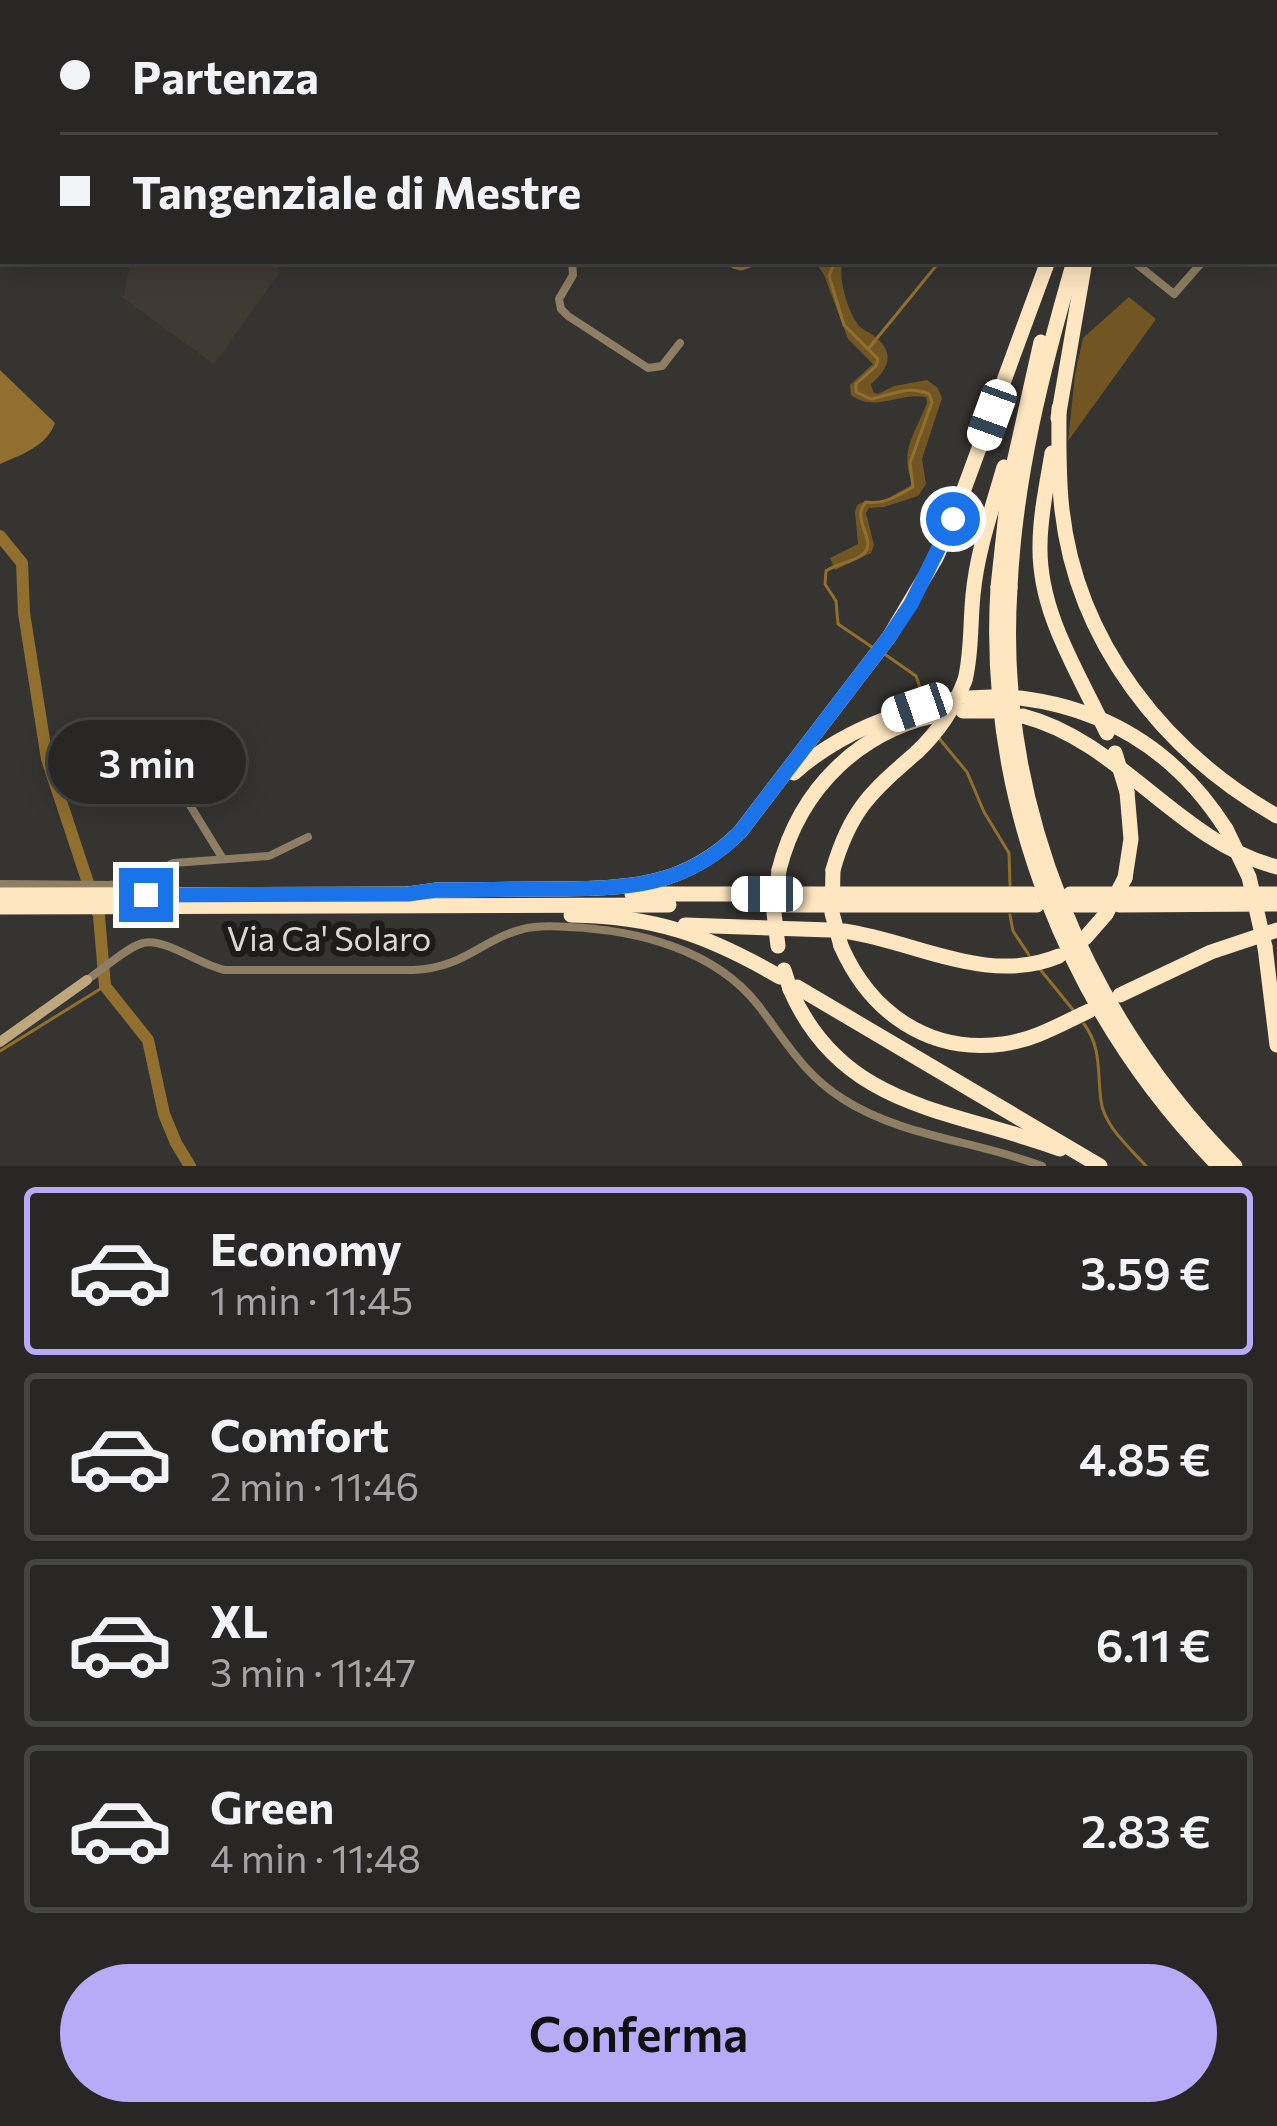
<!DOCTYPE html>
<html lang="it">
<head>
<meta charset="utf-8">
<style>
  body { margin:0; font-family:Commissioner,sans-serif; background:#302f2d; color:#f1f3f6; height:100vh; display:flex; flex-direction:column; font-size:45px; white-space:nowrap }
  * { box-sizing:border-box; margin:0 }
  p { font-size:39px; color:#a5a5a7 }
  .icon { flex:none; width:66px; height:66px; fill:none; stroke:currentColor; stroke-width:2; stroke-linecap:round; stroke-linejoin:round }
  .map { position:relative; height:1166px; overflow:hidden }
  .side { display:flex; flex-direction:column; background:#282725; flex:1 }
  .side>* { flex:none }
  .banner { position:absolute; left:0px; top:0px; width:1278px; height:264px; box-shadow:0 6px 30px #0003,0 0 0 3px #444442; display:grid; align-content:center; height:264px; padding:0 60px; background:#282725 }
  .end { position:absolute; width:54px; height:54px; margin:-27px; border:15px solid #1a73e8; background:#fff; box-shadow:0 0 0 6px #fff }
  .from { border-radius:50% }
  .bubble { position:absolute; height:84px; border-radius:42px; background:#282725; box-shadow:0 6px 30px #0003,0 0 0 3px #444442; font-size:39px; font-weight:600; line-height:84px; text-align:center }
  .car { position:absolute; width:36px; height:72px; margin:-36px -18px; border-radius:15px; box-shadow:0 0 9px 3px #0007; background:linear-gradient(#fff 24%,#345 0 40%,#fff 0 76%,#345 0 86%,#fff 0) }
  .banner b { display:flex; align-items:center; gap:42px; height:114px; font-size:45px }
  .banner b+b { border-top:3px solid #444442 }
  .banner i { width:30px; height:30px; background:#f1f3f6 }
  ul { padding:21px 0 0; list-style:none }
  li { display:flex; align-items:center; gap:36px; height:168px; margin:0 24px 18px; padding:0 36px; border:6px solid #444442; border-radius:12px }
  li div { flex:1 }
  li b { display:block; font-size:45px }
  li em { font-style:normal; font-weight:600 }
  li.active { border-color:#b7abf8 }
  li>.icon { width:108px; height:108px; stroke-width:1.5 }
  .button { display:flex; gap:24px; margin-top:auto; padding:24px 60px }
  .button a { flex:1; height:138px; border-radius:72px; background:#b7abf8; color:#111; font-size:48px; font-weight:600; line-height:138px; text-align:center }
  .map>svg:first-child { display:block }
  .built { fill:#403b32 }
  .green { fill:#715623 }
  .water { fill:#916f2e }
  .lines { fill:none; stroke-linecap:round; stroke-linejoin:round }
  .stream { stroke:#916f2e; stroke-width:3 }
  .river { stroke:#916f2e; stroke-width:12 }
  .street { stroke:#8d7e64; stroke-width:8 }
  .secondary { stroke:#bfa77d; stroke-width:10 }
  .highway { stroke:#fde6c0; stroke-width:15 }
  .highway-bridge { stroke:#fde6c0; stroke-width:15 }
  .route { stroke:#1a73e8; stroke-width:15 }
  .labels { text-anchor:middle; stroke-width:12; stroke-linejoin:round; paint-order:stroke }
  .street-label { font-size:33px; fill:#dad9d7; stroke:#1d1c1a }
</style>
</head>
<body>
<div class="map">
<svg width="1277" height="1166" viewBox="0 0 1277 1166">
  <rect width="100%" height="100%" fill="#363431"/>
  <path class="built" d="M125,261H270L281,270L214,364L119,295L124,296L129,269Z"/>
  <g class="green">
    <path d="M815,261H820L827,267L831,261H843C837,277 848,312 859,326C863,330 871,333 875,337C896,353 888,370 871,384L873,392L878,394L894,386L927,380L938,388L942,398L922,459L926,484L918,496L884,507L869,508L866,513L874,545L871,553L835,570L830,558L858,544L855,512L857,505L865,501H883L910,486L912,482C899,451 916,432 927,403L926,397C899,392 875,413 851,395L850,385L873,364L848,339L824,275Z"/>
    <path d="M1129,297L1156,319L1068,441L1075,375L1083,338Z"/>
  </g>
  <path class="water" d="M0,370L55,423C47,446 21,455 0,464Z"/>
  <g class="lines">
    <g class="stream">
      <path d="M614,0L615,3"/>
      <path d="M1109,3L1111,0"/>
      <path d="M728,261L733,267L741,269L766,261"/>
      <path d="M835,261L829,276L844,325L878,359L876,366L856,384V392L871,399C892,395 908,385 929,394L932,402L910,463L913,487C897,496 884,505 866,502C849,521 880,541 862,555C852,562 836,564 826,571L825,584L836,601L838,624L872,647"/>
      <path d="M869,348L940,261"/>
      <path d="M886,655L916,676L924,699"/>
      <path d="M937,736L967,772L984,812L1009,853L1010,885"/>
      <path d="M1010,915L1013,931L1029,955"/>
      <path d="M1039,968L1074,1011"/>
      <path d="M1084,1024C1102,1048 1097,1072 1101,1101C1104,1126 1130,1148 1146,1166"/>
      <path d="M0,1051L105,986"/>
    </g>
    <path class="river" d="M0,536L22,563L24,613L47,759L99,916L105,986L148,1040L164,1114L176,1143L190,1166"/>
    <g class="street">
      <path d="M242,0L245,3"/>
      <path d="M1275,160L1277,159"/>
      <path d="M1275,176L1277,173"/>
      <path d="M572,261L573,275L559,299L561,309L568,316L648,368L662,366L680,343"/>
      <path d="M1138,265L1174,294L1203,261"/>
      <path d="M140,724L223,859"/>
      <path d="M0,884L109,885L138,882L173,863L269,856L308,837"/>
      <path d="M87,980C102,970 127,947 143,943C164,937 202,966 225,970H413C465,968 480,940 523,929C537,925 554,926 569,927C636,930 714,949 758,1005C785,1040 804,1075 843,1099C902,1137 977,1141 1042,1166"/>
    </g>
    <g class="secondary">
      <path d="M113,3L115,0"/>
      <path d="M0,78L3,81"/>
      <path d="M0,1042L87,980"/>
    </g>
    <g class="highway">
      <path d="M1150,3L1151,0"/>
      <path d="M1165,3L1166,0"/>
      <path d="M1059,408C1059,442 1058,476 1062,510C1077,642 1164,752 1277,816"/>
      <path d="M1058,418L1085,261"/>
      <path d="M1052,453C1047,484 1040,515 1040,546C1039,604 1068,655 1093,705"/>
      <path d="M998,587L1009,485L1041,342"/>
      <path d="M1010,588C1015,477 1043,368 1074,261"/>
      <path d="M965,680C972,652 970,624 973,595C977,552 992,509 1004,467"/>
      <path d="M968,698L991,697"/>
      <path d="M1020,698C1109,709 1178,754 1226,829"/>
      <path d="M963,711H993"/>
      <path d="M1023,716C1122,742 1177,841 1277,867"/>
      <path d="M794,773C837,734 897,711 953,699"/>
      <path d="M779,870C800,787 862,727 947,713"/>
      <path d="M833,870C850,810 871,792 917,752"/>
      <path d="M1125,878L1131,839L1127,792"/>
      <path d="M408,894L437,890C474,890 512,889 549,889C625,888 683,889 740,832L889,637L936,558L953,519L1048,261"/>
      <path d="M632,894H767"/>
      <path d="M781,894H825"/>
      <path d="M838,894H1032"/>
      <path d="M1070,894H1114"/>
      <path d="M1124,894H1277"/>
      <path d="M0,895L416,894"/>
      <path d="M782,905H825"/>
      <path d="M839,905H1037"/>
      <path d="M1075,905H1108"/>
      <path d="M1119,905L1277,904"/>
      <path d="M0,907L669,905"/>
      <path d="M571,915C654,916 708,935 780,977"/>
      <path d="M685,925L830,930"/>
      <path d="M844,931C915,941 987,986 1059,956"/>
      <path d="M1085,938L1106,914"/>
      <path d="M841,946C870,1012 928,1054 1003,1044C1034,1040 1061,1024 1089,1011"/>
      <path d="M1265,947L1277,1045"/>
      <path d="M797,987L1100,1166"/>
      <path d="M790,989C842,1110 953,1109 1060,1149"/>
      <path d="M1120,995L1211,952L1277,930"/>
    </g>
    <g class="highway-bridge">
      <path d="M998,587C985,802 1069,1013 1219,1166"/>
      <path d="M1010,588C996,804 1084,1014 1235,1166"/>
      <path d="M1093,705L1107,733"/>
      <path d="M917,752C939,731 954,709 965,680"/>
      <path d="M1115,753L1127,792"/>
      <path d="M1226,829L1249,877L1265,947"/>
      <path d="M833,870L832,913L841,946"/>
      <path d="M1106,914L1125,878"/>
      <path d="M778,946L774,913L779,870"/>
      <path d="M784,970L790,989"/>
    </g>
  </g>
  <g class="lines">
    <path class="route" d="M146,895L408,894L437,890C475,890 512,889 550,889C624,888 684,889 740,832L889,637L911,604L953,519"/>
  </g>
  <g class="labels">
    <g class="street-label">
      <text x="329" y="951">Via Ca' Solaro</text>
    </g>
  </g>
</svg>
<i class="end from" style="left:953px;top:519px"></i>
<i class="end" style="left:146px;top:895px"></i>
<div class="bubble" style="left:48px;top:720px;width:198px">3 min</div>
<i class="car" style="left:992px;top:415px;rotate:200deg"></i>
<i class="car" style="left:917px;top:707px;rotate:251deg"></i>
<i class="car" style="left:767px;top:894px;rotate:270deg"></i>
<div class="banner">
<b><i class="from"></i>Partenza</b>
<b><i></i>Tangenziale di Mestre</b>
</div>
</div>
<section class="side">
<ul>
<li class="active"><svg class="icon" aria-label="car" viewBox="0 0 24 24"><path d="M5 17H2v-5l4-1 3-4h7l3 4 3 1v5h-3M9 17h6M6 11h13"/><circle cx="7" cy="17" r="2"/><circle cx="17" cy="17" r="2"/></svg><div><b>Economy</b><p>1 min · 11:45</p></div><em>3.59 €</em></li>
<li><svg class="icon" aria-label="car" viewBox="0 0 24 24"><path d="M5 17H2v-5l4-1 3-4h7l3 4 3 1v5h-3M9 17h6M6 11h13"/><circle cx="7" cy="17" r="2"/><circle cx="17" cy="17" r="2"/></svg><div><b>Comfort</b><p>2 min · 11:46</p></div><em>4.85 €</em></li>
<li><svg class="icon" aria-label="car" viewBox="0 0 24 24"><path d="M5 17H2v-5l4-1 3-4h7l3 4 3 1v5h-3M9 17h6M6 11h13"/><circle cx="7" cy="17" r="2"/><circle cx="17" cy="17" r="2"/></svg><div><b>XL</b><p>3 min · 11:47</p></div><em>6.11 €</em></li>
<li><svg class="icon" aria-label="car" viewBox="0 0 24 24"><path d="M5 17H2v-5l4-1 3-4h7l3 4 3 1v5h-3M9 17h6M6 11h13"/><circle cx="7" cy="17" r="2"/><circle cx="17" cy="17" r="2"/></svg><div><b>Green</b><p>4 min · 11:48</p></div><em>2.83 €</em></li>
</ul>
<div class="button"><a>Conferma</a></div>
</section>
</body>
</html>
